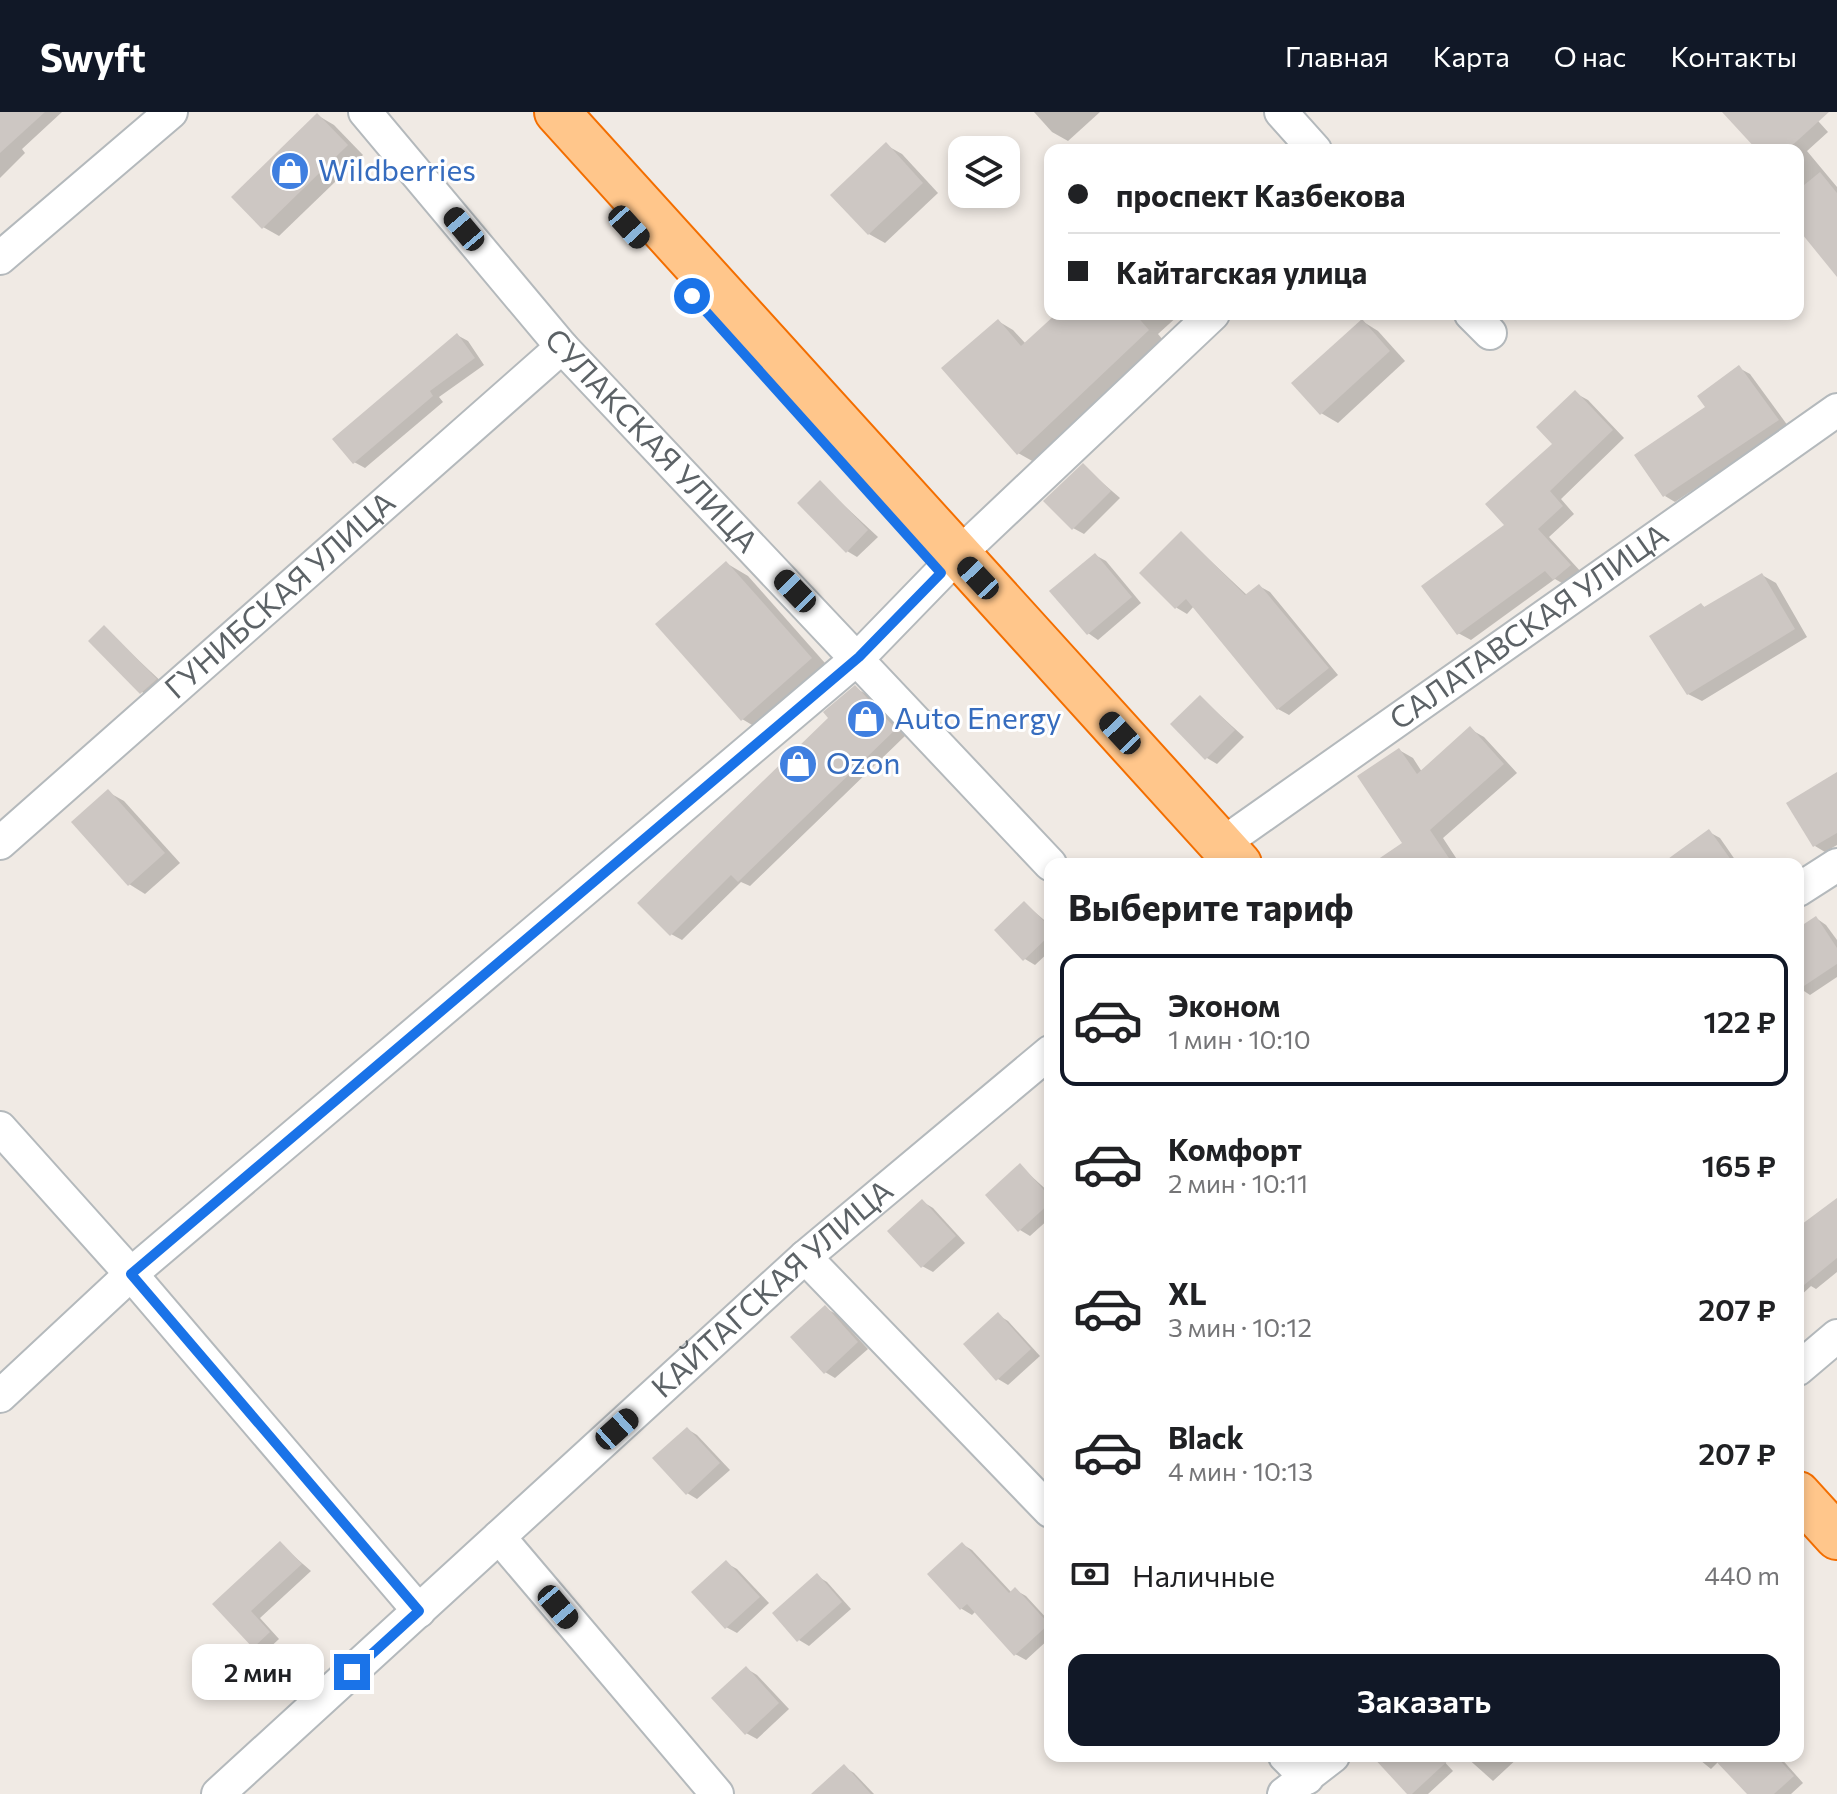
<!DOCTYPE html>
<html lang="ru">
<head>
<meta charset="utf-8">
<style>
  body { margin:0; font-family:Commissioner,sans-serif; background:#f2f2f2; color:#202124; height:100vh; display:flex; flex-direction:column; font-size:30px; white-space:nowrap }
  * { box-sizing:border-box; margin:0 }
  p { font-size:26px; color:#757577 }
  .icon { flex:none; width:44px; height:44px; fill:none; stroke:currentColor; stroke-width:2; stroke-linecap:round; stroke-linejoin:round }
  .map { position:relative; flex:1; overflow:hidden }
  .details { position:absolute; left:1044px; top:746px; width:760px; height:904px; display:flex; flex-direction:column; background:#fff; border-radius:16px; box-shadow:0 4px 12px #0003 }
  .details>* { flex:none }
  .top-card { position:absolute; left:1044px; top:32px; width:760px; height:176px; border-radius:16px; box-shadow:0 4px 12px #0003; display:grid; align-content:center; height:176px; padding:0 24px; background:#fff }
  .controls { position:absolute; left:948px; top:24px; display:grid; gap:16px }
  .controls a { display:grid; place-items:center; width:72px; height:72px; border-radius:16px; background:#fff; box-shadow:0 4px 12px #0003; font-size:40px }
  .end { position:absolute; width:36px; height:36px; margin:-18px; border:10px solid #1a73e8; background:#fff; box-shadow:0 0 0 4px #fff }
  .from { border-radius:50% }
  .bubble { position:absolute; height:56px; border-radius:16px; background:#fff; box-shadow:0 4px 12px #0003; font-size:26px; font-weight:600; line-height:56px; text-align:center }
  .car { position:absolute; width:24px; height:48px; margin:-24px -12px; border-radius:10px; box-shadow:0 0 6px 2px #0007; background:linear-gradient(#222 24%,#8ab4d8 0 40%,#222 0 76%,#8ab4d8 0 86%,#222 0) }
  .top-card b { display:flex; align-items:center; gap:28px; height:76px; font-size:30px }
  .top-card b+b { border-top:2px solid #e0e0e0 }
  .top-card i { width:20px; height:20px; background:#202124 }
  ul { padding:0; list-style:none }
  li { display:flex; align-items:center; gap:24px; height:132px; margin:0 16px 12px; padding:0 8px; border:4px solid transparent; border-radius:16px }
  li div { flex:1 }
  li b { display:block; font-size:30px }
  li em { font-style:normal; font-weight:600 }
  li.current { border-color:#111827 }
  li>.icon { width:72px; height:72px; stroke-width:1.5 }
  h2 { padding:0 24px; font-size:36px; line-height:96px }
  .pay { display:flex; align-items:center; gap:20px; height:88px; padding:0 24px; font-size:30px }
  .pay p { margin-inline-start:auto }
  .primary-button { display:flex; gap:16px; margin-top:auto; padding:16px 24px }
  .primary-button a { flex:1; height:92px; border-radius:16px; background:#111827; color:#fff; font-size:32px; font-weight:600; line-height:92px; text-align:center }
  header { display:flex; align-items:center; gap:48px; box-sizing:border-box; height:112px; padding:0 40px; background:#111827; color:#fff }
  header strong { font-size:38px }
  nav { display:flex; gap:44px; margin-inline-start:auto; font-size:28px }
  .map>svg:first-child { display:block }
  .shadow { fill:#0003 }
  .building { fill:#cdc7c3 }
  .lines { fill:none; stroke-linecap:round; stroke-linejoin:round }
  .minor-casing { stroke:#b4b9bc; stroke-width:36 }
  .highway-casing { stroke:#f36e00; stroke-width:48 }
  .minor { stroke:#fff; stroke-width:32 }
  .highway { stroke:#ffc68b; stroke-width:44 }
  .route { stroke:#1a73e8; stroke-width:10 }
  .labels { text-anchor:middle; stroke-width:6; stroke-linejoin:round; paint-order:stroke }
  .shop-label { font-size:30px; fill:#366cbe; stroke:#fff; text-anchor:start }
  .street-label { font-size:30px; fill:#5c6266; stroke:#fff }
</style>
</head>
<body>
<header>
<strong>Swyft</strong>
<nav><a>Главная</a><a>Карта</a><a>О нас</a><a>Контакты</a></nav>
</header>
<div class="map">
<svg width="1837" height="1682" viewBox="0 0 1837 1682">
  <rect width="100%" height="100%" fill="#f0eae4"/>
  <g class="shadow">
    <path d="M0,0H62L22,37L25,41L0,66Z"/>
    <path d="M1034,0H1100L1068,29L1052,20Z"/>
    <path d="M1736,0H1810L1828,20L1807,39L1837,75V161L1798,114V38H1759Z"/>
    <path d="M317,3L334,13L363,43L279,124L263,115Z"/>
    <path d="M886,33L902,42L938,81L885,131L869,122Z"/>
    <path d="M1059,202H1180L1158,222L1163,228L1034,350L1018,341L998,209L1013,218L1026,232Z"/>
    <path d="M1362,209L1378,219L1405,249L1338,311L1321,301Z"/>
    <path d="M457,223L468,229L484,253L439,285L443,290L365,356L354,350Z"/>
    <path d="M1739,256L1750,262L1788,314L1675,390L1665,384Z"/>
    <path d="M1575,281L1588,288L1624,326L1561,387L1574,402L1549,425L1582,461L1567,474L1555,467L1471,528L1458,521L1507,413L1555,332Z"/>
    <path d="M1083,354L1120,386L1084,422L1073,416Z"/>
    <path d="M820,371L878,425L857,445L847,439Z"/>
    <path d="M1182,422L1248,484L1259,474L1270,480L1338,563L1289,603L1278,597L1194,494L1187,502L1177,496L1142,461Z"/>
    <path d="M1095,443L1106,449L1141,491L1098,528L1088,521Z"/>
    <path d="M726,451L748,464L832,559L764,620L742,607Z"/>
    <path d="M1762,463L1776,471L1807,525L1702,589L1688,582L1701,493L1706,496Z"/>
    <path d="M104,516L166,574L152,586L142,580Z"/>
    <path d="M855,576L866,582L905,624L750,774L741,770L682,828L671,822Z"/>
    <path d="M1200,585L1244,625L1217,652L1207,646Z"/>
    <path d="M1470,617L1484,625L1517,661L1443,726L1460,752H1374L1405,732L1399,638L1413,646L1422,660Z"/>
    <path d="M1837,670V733L1825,740L1815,734Z"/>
    <path d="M108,680L124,689L180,751L145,782L129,772Z"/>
    <path d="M1709,720L1720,726L1738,752H1665Z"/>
    <path d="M1024,791L1050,813V839L1035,853L1025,847Z"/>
    <path d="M1816,806L1826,813L1837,828V865L1810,883L1798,875V819Z"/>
    <path d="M1020,1054L1050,1081V1106L1030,1124L1020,1118Z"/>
    <path d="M1837,1088V1160L1816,1177L1811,1174L1798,1186V1118Z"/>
    <path d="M923,1090L933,1096L965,1131L933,1160L922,1154Z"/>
    <path d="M825,1196L836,1202L868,1237L835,1266L825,1260Z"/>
    <path d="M998,1203L1008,1209L1040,1244L1008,1273L998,1267Z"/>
    <path d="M687,1317L697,1323L730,1358L697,1387L687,1381Z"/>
    <path d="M280,1432L311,1459L260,1506L279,1527L265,1540L254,1534L215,1492Z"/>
    <path d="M962,1432L972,1438L1012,1481L1015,1478L1026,1484L1050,1510V1526L1026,1548L1015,1542L976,1499L972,1503L962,1497L930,1462Z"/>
    <path d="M726,1451L737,1457L769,1491L737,1521L726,1515Z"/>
    <path d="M817,1464L827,1470L851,1497L809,1534L799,1528Z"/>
    <path d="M747,1557L757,1563L789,1597L757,1627L746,1621Z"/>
    <path d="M1382,1644H1439L1453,1659L1428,1682H1409Z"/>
    <path d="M1465,1644H1520L1493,1669Z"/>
    <path d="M1695,1644H1779L1803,1671L1791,1682H1749L1719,1649L1711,1657Z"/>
    <path d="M844,1655L854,1661L874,1682H814Z"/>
  </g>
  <g class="building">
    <path d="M0,0H45L0,41Z"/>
    <path d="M1722,0H1829L1787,38H1757Z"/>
    <path d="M317,1L348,33L262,117L231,85Z"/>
    <path d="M886,30L923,71L868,123L830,83Z"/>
    <path d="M1820,60L1837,81V165L1798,117V78Z"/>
    <path d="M1056,202H1135L1149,218L1017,343L941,256L998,207L1021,234Z"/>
    <path d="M1362,207L1390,239L1320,303L1291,271Z"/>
    <path d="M457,221L475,246L430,279L433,284L353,352L332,327Z"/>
    <path d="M1739,253L1779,308L1663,385L1634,343L1705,295L1697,284Z"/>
    <path d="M1575,278L1613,318L1550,379L1563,394L1538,417L1571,453L1553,468L1545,459L1457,523L1421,474L1504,413L1485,392L1552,332L1536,315Z"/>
    <path d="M1083,351L1111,379L1072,418L1043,389Z"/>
    <path d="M820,368L868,418L846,441L797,391Z"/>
    <path d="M1181,419L1245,483L1259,472L1329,556L1277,598L1186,487L1175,497L1139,461Z"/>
    <path d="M1095,441L1132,485L1087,523L1049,479Z"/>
    <path d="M726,449L812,546L741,609L655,512Z"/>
    <path d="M1762,461L1795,517L1687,583L1649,524L1701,491L1704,495Z"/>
    <path d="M104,513L157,567L140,582L88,529Z"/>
    <path d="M855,573L896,617L738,770L731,763L670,824L637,791L828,606L823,600Z"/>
    <path d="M1200,583L1235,618L1205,648L1170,612Z"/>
    <path d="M1470,614L1504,652L1430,718L1453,752H1371L1402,731L1357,664L1399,636L1417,662Z"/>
    <path d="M1837,660V721L1813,735L1786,691Z"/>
    <path d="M108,677L165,741L128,774L71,710Z"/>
    <path d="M1709,717L1734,752H1661Z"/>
    <path d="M1024,789L1050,815V823L1023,849L994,818Z"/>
    <path d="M1816,804L1837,836V852L1798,878V816Z"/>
    <path d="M1020,1051L1050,1085V1091L1018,1120L985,1083Z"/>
    <path d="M1837,1086V1146L1798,1178V1115Z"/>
    <path d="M922,1087L956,1124L921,1156L887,1119Z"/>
    <path d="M825,1193L858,1230L824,1262L790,1225Z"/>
    <path d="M998,1200L1031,1237L996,1269L963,1232Z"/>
    <path d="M687,1315L720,1351L686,1383L652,1346Z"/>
    <path d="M280,1429L302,1452L251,1499L270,1520L253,1536L212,1492Z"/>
    <path d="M962,1430L1009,1481L1015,1475L1049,1512L1014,1544L967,1492L960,1498L927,1462Z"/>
    <path d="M726,1448L760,1485L725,1517L691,1480Z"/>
    <path d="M817,1461L842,1490L797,1530L772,1501Z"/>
    <path d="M746,1554L779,1591L745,1623L711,1586Z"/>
    <path d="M1372,1644H1453L1412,1682H1407Z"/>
    <path d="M1711,1644H1776L1794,1664L1774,1682H1747Z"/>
    <path d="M844,1652L871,1682H811Z"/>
  </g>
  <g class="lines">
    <defs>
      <g id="minor">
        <path id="s1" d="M365,0L562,235L1050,752"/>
        <path d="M1281,0L1315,38"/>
        <path d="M0,146L171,0"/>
        <path d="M1471,202L1490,221"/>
        <path id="s2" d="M0,731L562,235"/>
        <path id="s3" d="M1222,732L1837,298"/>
        <path d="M1798,778L1837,753"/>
        <path d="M0,1016L131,1162L419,1499"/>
        <path d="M805,1145L1050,1399"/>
        <path d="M1798,1257L1837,1224"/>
        <path d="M0,1284L131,1162L859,545L957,444L1213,202"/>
        <path d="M499,1425L717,1682"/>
        <path d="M1285,1644L1307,1666"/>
        <path id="s4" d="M218,1682L805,1145L1050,940"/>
        <path d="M1284,1682L1333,1644"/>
      </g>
      <g id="highway">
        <path d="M557,0L1239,752"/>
        <path d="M1798,1382L1837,1425"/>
      </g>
    </defs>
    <use href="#minor" class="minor-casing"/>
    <use href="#highway" class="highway-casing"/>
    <use href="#minor" class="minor"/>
    <use href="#highway" class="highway"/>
  </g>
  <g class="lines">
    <path class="route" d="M352,1560L419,1499L131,1162L859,545L941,461L692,184"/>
  </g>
  <defs>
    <symbol id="shop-disc" viewBox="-11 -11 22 22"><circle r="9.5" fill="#3f7fe0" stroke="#fff"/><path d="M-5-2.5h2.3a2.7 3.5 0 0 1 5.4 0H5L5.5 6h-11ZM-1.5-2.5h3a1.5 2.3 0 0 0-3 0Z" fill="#fff"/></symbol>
  </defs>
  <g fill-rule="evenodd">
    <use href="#shop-disc" x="268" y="37" width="44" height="44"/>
    <use href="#shop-disc" x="844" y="585" width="44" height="44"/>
    <use href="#shop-disc" x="776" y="630" width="44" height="44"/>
  </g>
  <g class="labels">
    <g class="shop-label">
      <text x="318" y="69">Wildberries</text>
      <text x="894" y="617">Auto Energy</text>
      <text x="826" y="662">Ozon</text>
    </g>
    <g class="street-label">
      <text dy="10" stroke="none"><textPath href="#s1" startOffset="436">СУЛАКСКАЯ УЛИЦА</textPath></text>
      <text dy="10" stroke="none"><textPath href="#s2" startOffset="374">ГУНИБСКАЯ УЛИЦА</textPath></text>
      <text dy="10" stroke="none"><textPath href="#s3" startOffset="376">САЛАТАВСКАЯ УЛИЦА</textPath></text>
      <text dy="10" stroke="none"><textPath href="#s4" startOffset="750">КАЙТАГСКАЯ УЛИЦА</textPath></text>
    </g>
  </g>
</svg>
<div class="controls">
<a><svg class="icon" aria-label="layers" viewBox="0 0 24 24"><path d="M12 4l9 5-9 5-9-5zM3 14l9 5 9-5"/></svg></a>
</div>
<i class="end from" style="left:692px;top:184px"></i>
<i class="end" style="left:352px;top:1560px"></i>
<div class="bubble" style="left:192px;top:1532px;width:132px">2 мин</div>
<i class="car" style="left:629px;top:115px;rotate:138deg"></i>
<i class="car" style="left:464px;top:117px;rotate:320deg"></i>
<i class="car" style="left:978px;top:466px;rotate:317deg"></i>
<i class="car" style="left:795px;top:479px;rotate:316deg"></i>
<i class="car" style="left:1120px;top:621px;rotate:317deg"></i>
<i class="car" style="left:617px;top:1317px;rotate:48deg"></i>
<i class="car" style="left:558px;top:1495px;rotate:140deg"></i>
<div class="top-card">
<b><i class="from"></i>проспект Казбекова</b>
<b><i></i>Кайтагская улица</b>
</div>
<section class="details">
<h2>Выберите тариф</h2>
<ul>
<li class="current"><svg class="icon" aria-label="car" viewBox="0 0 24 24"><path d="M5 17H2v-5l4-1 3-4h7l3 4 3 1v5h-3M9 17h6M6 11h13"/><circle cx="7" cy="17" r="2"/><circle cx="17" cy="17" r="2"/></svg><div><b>Эконом</b><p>1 мин · 10:10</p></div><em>122 ₽</em></li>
<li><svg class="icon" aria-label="car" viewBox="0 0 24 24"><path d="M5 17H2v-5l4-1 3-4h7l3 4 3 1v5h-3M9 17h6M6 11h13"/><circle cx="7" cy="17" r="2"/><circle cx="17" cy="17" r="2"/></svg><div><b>Комфорт</b><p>2 мин · 10:11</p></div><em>165 ₽</em></li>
<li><svg class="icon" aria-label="car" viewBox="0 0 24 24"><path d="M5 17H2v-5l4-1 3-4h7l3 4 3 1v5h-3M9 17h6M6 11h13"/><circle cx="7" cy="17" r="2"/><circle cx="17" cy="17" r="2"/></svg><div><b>XL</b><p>3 мин · 10:12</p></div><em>207 ₽</em></li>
<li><svg class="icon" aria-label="car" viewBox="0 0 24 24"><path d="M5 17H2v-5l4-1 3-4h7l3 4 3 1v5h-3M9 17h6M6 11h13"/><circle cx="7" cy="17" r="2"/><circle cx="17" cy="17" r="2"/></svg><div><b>Black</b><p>4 мин · 10:13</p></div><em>207 ₽</em></li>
</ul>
<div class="pay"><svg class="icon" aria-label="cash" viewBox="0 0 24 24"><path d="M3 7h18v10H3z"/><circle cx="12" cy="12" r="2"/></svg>Наличные<p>440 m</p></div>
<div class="primary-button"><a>Заказать</a></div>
</section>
</div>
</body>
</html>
